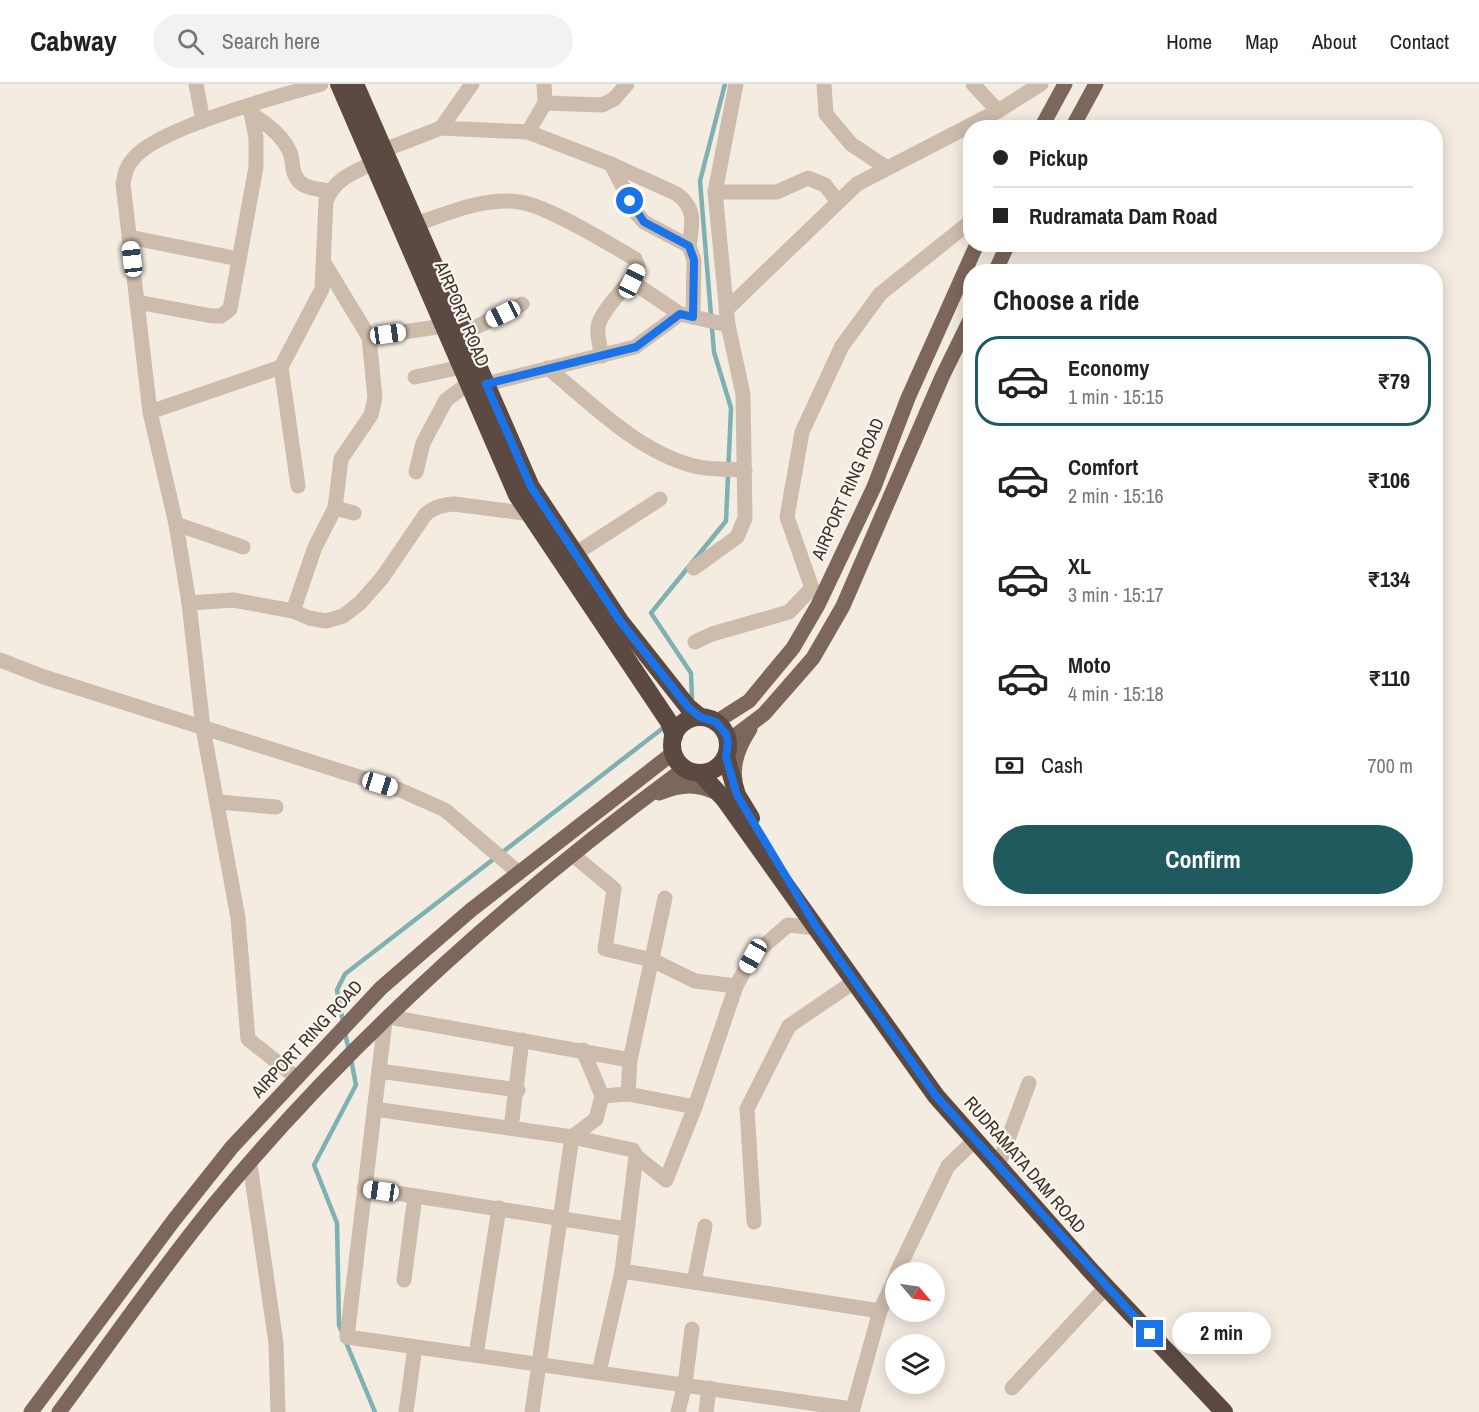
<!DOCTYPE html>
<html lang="en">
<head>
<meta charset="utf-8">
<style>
  body { margin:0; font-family:"Archivo Narrow",sans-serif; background:#f2f2f2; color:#222; height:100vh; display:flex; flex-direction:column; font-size:22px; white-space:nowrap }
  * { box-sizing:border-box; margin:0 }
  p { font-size:20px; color:#767676 }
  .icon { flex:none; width:33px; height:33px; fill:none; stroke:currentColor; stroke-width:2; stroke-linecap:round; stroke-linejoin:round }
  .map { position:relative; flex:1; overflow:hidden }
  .drawer { position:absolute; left:963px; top:180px; width:480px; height:642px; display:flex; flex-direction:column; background:#fff; border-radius:24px; box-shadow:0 3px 15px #0003 }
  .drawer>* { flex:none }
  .guide { position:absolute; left:963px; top:36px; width:480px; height:132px; border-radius:24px; box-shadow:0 3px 15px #0003; display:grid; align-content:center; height:132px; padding:0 30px; background:#fff }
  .needle { width:39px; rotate:119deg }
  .controls { position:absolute; left:885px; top:1178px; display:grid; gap:12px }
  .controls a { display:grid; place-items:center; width:60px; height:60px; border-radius:50%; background:#fff; box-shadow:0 3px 15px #0003; font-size:30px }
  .end { position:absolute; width:27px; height:27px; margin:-14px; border:8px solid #1a73e8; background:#fff; box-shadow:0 0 0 3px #fff }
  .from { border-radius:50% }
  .bubble { position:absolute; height:42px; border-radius:21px; background:#fff; box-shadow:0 3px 15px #0003; font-size:20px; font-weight:700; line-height:42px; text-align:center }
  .car { position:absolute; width:18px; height:36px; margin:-18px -9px; border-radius:8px; box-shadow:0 0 4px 2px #0007; background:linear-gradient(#fff 24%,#345 0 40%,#fff 0 76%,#345 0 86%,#fff 0) }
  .guide b { display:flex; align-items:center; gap:21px; height:57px; font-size:22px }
  .guide b+b { border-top:2px solid #e0e0e0 }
  .guide i { width:15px; height:15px; background:#222 }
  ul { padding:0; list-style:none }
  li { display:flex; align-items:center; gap:18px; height:90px; margin:0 12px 9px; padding:0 18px; border:3px solid transparent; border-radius:24px }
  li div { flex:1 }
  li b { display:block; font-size:22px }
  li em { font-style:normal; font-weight:700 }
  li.active { border-color:#1f5a5e }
  li>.icon { width:54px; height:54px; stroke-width:1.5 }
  h2 { padding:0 30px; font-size:27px; line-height:72px }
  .pay { display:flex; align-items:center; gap:15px; height:66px; padding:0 30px; font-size:22px }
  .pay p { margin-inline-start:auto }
  .button { display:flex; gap:12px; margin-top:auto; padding:12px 30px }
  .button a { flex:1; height:69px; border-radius:36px; background:#1f5a5e; color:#fff; font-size:24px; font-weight:700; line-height:69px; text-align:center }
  header { display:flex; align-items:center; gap:36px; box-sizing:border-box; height:84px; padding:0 30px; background:#fff; border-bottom:2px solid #e0e0e0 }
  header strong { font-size:28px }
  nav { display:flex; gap:33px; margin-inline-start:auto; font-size:21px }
  .search { width:420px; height:54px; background:#f2f2f2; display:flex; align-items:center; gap:15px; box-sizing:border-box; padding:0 21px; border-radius:33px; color:#767676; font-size:22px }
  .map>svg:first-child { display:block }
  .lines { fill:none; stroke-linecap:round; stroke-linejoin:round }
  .stream { stroke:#7fb0b2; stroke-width:4.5 }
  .minor { stroke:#cdbbac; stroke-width:15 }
  .major { stroke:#7d675c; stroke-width:15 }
  .highway { stroke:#5c4a42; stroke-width:18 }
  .route { stroke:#1a73e8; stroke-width:8 }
  .labels { text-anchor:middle; stroke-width:4.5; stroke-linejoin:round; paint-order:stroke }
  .street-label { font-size:18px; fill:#3b302b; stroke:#fbf5ee }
</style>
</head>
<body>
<header>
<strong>Cabway</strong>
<div class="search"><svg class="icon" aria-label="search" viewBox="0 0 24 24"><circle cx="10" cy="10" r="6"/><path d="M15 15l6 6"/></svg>Search here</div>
<nav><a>Home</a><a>Map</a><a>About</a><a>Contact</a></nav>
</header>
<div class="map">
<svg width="1479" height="1328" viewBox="0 0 1479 1328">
  <rect width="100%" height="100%" fill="#f4ebe1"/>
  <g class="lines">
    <g class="stream">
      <path d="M692,615L691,589L651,529L726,437L731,324L714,268L700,97L725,0"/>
      <path d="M343,938L337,906L345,890L663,644"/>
      <path d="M345,949L349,967"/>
      <path d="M342,1248L339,1241L337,1139L314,1081L356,1001L351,975"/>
      <path d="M345,1256L375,1328"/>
    </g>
    <g class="minor">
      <path d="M196,0L203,37"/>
      <path d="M824,0L826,30L851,60L887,84"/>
      <path d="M973,0L998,27"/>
      <path d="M545,19L602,21L614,15L627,0"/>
      <path d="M251,30C266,39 281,50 289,66C292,72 292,78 293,84C296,104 313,105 330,107"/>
      <path d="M441,44L472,0"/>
      <path d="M528,48L545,19L544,0"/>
      <path d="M384,66L441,44L528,48L611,80L677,110C697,125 692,141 689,162"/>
      <path d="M611,80L637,130L644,138L689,162L694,176L693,233"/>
      <path d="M715,108H777L808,94L825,101L838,118"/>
      <path d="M416,140C449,129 484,113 519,118C546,121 610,160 635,175L638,183C630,201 600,226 598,243C597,252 600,264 602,272"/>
      <path d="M129,153L239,175"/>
      <path d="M324,179L369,253L375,314L371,331L341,375L335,424"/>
      <path d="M631,197L680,230"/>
      <path d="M137,218L212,232H221L230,225L256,83V54L250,22"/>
      <path d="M726,226L857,100L998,27L1041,0"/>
      <path d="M464,249L522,220"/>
      <path d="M369,253L444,242"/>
      <path d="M281,283L298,402"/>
      <path d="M548,284C591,319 638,368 694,382C711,386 728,385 745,386"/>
      <path d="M415,293L462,283"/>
      <path d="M486,300L635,263L680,230L728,241"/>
      <path d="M150,328L123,100C125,90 126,83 133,75C157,44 280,12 321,0"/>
      <path d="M416,388L423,359L446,316L469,299"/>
      <path d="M176,440L189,519L203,644L238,834L248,955L297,994"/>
      <path d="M243,463L176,440L150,328L281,283L322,205L326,117C335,94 353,89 373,79"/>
      <path d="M575,470L660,415"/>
      <path d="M694,484L737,453L745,434L743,310L728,241L715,108L736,0"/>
      <path d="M189,519L233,516L293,527L309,534L326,537L343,532L360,519L382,494L425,431C434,423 441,421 454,420L531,430"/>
      <path d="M293,527L315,463L335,424L354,429"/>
      <path d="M695,558L712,550L789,528L812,504L787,433L802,348L842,262L880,210L970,138"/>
      <path d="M0,576L44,593L400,706L445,726L519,789"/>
      <path d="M218,718L276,723"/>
      <path d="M573,771L614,805L605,865L652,876L695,897L736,902"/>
      <path d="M389,933L630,976"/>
      <path d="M385,937L347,1253L852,1325"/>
      <path d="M379,987L518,1006"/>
      <path d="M628,1010L630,976L665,814"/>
      <path d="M602,1012L628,1010L695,1023"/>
      <path d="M374,1025L572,1053L633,1066L636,1072L666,1096L695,1023L736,902L753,871L788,841L817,844"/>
      <path d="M511,1044L522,956"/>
      <path d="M250,1080L276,1259L278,1328"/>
      <path d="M998,1082L1029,999"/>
      <path d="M364,1104L627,1145"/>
      <path d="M754,1138L747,1025L789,942L855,897"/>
      <path d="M622,1187L880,1227"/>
      <path d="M897,1188L948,1082L975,1056"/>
      <path d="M404,1196L415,1112"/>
      <path d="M694,1198L705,1142"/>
      <path d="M476,1271L499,1124"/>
      <path d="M599,1288L622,1187L636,1072"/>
      <path d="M1012,1304L1106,1203"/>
      <path d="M406,1328L415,1263"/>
      <path d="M532,1328L572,1053L596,1035L602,1012L583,966"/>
      <path d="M678,1328L685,1300L692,1245"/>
      <path d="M706,1328L709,1304"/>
      <path d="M852,1328L880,1227L896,1192"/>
    </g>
    <g class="major">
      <path d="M1041,44L1065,0"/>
      <path d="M1072,44L1096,0"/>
      <path d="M995,188L1008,160"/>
      <path d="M716,638L749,617L793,564L818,521L874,403L908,314L977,160"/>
      <path d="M728,657L764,630L813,574L843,522L942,293L970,236"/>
      <path d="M735,696C732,677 740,660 750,645"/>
      <path d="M659,709C682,700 697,699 719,710"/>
      <path d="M31,1328L174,1136L232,1063L381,904L471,826L673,669"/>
      <path d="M59,1328C111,1258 161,1185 216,1118C350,956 508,815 677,690L687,686"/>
    </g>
    <g class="highway">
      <path d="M339,0L517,411L669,638L674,652"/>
      <path d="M355,0L531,403L620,537L688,623L700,633"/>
      <circle cx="700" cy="661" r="28"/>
      <path d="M726,673L737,711L751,734"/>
      <path d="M701,690L725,716L936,1012L1091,1187L1224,1328"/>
    </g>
  </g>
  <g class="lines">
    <path class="route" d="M630,117L644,138L689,162L694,176L693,233L680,230L636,263L486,300L531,403L620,537L688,623L700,633L716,638L726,650L728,657L726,673L737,711L817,844L936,1012L1150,1250"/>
  </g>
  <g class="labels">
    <g class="street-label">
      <text transform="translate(462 230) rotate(67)" y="6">AIRPORT ROAD</text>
      <text transform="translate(848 405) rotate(-66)" y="6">AIRPORT RING ROAD</text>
      <text transform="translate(307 955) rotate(-47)" y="6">AIRPORT RING ROAD</text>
      <text transform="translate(1025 1081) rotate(49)" y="6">RUDRAMATA DAM ROAD</text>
    </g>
  </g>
</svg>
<div class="controls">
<a><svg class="needle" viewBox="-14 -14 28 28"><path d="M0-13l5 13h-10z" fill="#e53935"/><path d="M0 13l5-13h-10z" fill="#767676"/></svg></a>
<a><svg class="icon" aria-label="layers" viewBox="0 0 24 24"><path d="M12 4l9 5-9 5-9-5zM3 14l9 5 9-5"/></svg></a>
</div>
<i class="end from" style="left:630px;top:117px"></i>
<i class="end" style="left:1150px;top:1250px"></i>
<div class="bubble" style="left:1172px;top:1228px;width:99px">2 min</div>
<i class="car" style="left:132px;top:175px;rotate:353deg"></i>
<i class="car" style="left:632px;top:197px;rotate:26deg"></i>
<i class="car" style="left:503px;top:230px;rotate:244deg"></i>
<i class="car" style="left:388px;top:250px;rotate:82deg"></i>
<i class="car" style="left:380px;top:700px;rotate:107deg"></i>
<i class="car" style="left:753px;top:872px;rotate:209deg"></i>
<i class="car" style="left:381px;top:1107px;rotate:278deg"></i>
<div class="guide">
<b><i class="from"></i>Pickup</b>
<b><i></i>Rudramata Dam Road</b>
</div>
<section class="drawer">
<h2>Choose a ride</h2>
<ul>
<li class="active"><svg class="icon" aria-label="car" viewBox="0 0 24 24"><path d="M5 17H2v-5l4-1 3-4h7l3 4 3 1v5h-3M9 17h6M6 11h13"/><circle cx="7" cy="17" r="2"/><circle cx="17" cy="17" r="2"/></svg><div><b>Economy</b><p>1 min · 15:15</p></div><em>₹79</em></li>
<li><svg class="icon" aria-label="car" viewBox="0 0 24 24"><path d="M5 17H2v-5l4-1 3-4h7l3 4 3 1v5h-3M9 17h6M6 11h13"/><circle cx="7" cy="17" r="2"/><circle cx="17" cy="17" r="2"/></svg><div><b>Comfort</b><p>2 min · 15:16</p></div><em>₹106</em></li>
<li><svg class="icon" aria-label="car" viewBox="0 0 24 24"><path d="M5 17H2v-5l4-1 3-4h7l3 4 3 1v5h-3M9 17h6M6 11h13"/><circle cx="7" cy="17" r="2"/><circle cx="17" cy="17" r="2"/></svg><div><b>XL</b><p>3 min · 15:17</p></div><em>₹134</em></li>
<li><svg class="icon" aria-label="car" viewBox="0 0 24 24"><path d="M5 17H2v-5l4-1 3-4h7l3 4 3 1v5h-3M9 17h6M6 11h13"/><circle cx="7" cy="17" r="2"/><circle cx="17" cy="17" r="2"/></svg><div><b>Moto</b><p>4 min · 15:18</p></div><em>₹110</em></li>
</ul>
<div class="pay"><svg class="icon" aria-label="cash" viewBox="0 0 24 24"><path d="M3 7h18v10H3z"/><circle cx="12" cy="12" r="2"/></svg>Cash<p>700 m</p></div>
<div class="button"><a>Confirm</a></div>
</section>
</div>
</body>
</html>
